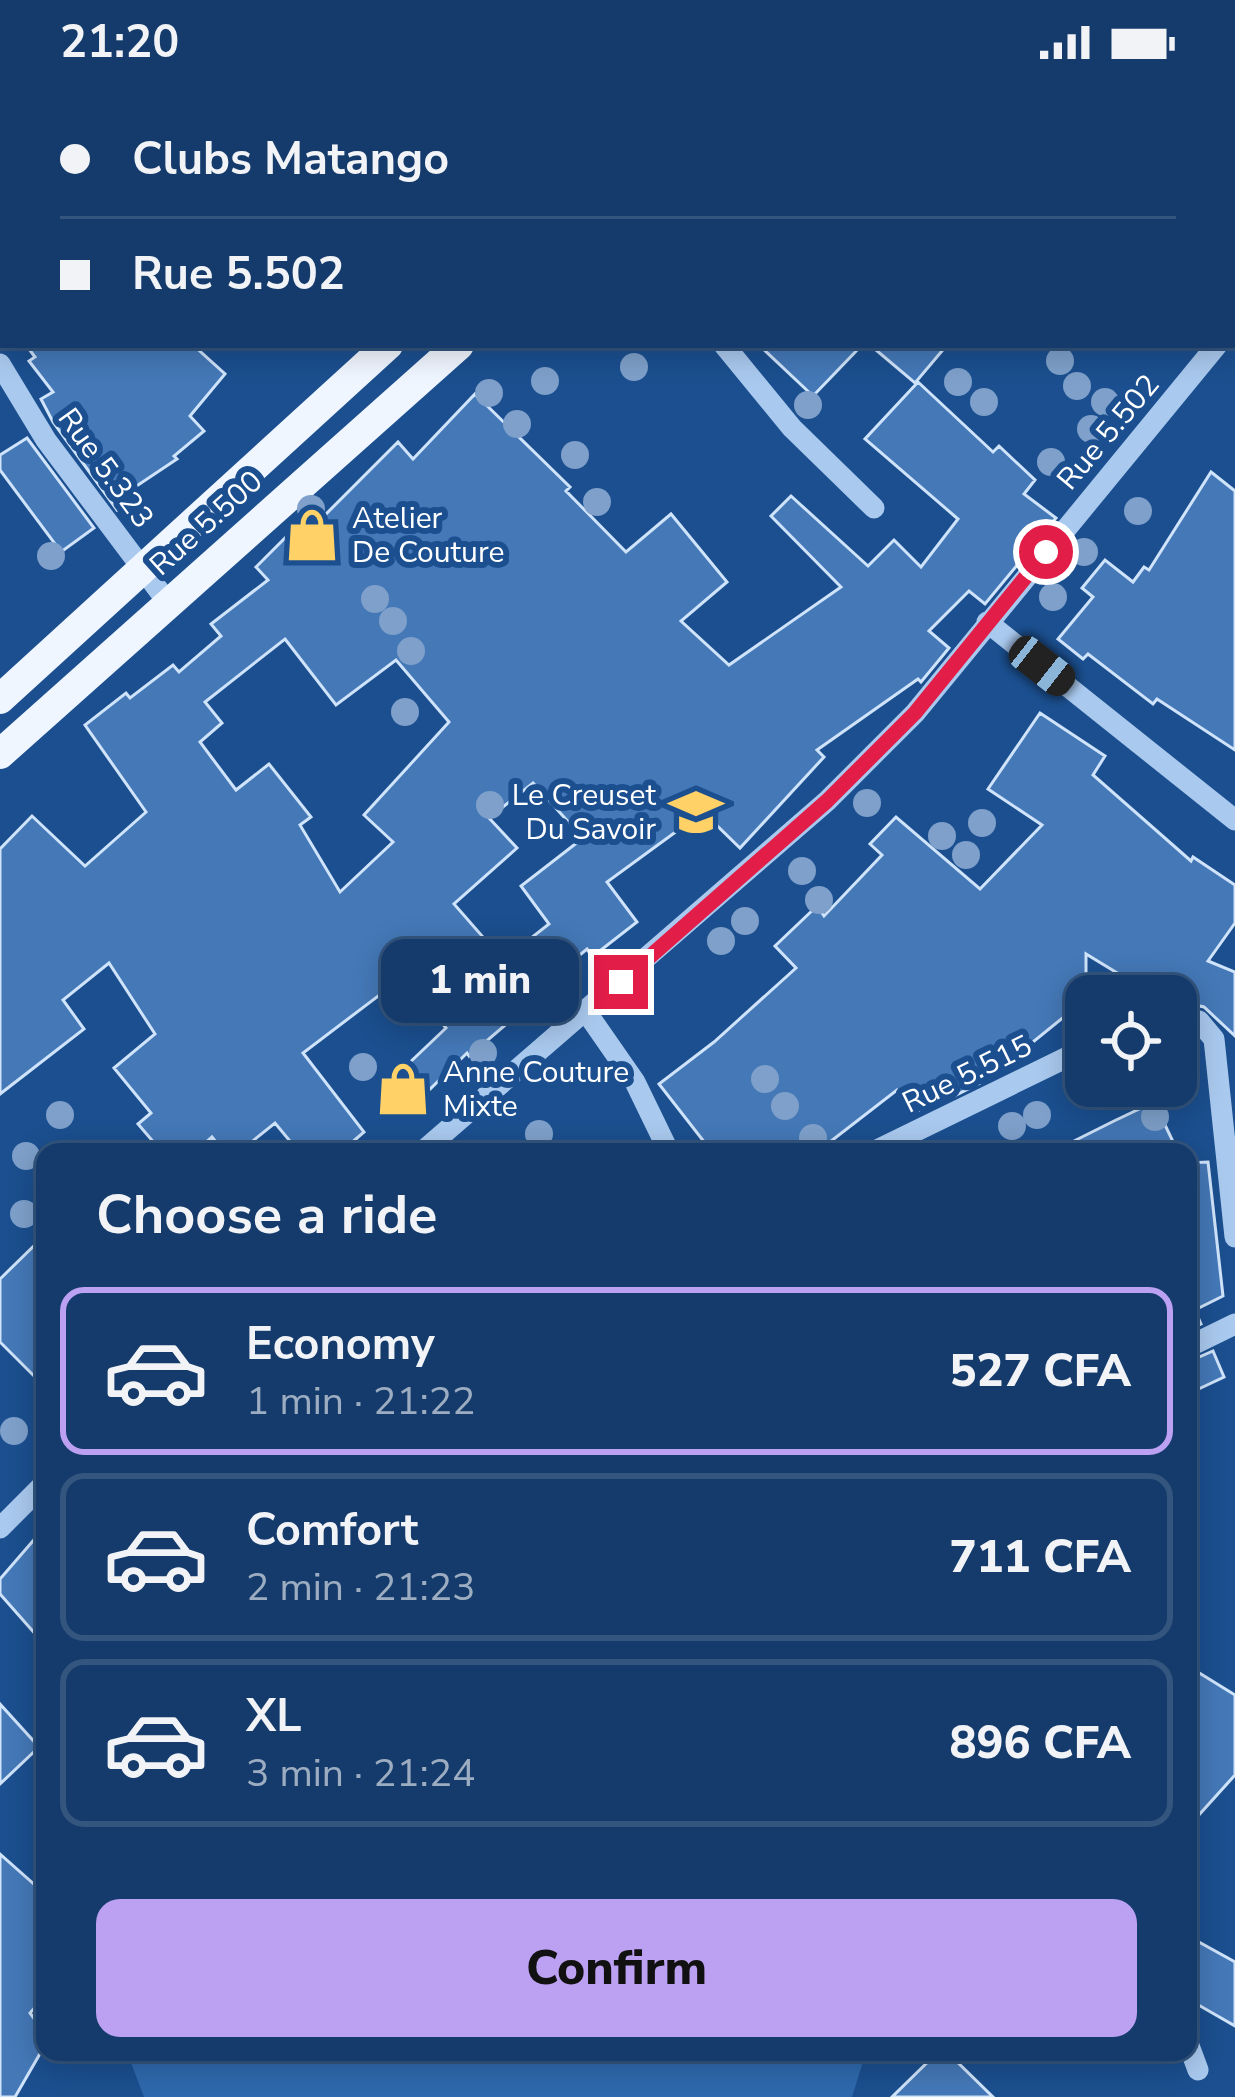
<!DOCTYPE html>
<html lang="en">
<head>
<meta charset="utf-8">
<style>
  body { margin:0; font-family:"Nunito Sans",sans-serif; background:#1d4271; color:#f1f3f6; height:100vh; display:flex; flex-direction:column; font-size:45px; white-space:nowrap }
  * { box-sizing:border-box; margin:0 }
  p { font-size:39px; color:#9dadc1 }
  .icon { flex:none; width:66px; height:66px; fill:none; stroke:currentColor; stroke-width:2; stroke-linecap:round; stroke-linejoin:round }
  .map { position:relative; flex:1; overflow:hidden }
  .side { position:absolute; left:36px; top:1059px; width:1161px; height:918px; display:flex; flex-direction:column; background:#143b6b; border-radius:24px; box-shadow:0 6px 30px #0003,0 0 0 3px #33557e }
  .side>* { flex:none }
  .hud { position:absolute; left:0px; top:0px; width:1236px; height:264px; box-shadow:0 6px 30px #0003,0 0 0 3px #33557e; display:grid; align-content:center; height:264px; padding:0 60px; background:#143b6b }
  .fabs { position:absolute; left:1065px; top:891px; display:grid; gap:24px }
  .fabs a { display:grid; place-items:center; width:132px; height:132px; border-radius:24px; background:#143b6b; box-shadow:0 6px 30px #0003,0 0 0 3px #33557e; font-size:60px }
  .end { position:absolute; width:54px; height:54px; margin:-27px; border:15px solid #e11d48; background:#fff; box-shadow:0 0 0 6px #fff }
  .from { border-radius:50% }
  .bubble { position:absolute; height:84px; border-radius:24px; background:#143b6b; box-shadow:0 6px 30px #0003,0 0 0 3px #33557e; font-size:39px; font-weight:800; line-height:84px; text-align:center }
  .car { position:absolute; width:36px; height:72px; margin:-36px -18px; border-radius:15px; box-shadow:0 0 9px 3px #0007; background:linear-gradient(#222 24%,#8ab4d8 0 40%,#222 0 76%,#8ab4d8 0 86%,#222 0) }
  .hud b { display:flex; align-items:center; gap:42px; height:114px; font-size:45px }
  .hud b+b { border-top:3px solid #33557e }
  .hud i { width:30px; height:30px; background:#f1f3f6 }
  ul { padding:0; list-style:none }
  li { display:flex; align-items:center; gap:36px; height:168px; margin:0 24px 18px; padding:0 36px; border:6px solid #33557e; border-radius:24px }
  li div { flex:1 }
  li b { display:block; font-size:45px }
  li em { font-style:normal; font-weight:800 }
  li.active { border-color:#bca0f2 }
  li>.icon { width:108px; height:108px; stroke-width:1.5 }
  h2 { padding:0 60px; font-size:54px; line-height:144px }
  .action { display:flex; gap:24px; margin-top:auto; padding:24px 60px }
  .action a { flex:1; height:138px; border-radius:24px; background:#bca0f2; color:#111; font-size:48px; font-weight:800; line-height:138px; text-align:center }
  .status { display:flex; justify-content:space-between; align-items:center; height:84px; padding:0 60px; background:#143b6b; direction:ltr }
  .status svg { height:33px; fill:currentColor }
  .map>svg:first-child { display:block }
  .green { fill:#2e69ad }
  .building { fill:#4478b7; stroke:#cfe3fa; stroke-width:3; fill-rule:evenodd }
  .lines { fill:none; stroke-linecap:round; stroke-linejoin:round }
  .minor { stroke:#a9c9ee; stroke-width:21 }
  .major { stroke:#f0f6ff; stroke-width:30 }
  .tree { fill:#7ea0ca }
  .route { stroke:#e11d48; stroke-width:15 }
  .labels { text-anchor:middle; stroke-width:12; stroke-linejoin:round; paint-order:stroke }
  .street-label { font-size:30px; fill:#fff; stroke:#1b4f8f }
  .poi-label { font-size:30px; fill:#fff; stroke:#1b4f8f; text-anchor:start }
</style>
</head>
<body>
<div class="status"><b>21:20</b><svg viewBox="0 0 49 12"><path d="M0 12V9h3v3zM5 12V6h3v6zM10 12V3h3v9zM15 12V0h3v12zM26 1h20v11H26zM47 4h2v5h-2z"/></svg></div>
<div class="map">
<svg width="1235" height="2013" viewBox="0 0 1235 2013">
  <rect width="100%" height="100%" fill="#1b4f8f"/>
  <path class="green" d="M127,1968H866L852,2013H144Z"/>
  <g class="building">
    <path d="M26,261H193L225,290L190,332L204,347L174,372L177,375L132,405L136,410L117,426L53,338L41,315L53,308L29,277L35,273Z"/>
    <path d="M759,261H862L813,312Z"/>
    <path d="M870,261H947L915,299Z"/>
    <path d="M918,298L993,368L999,362L1035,396L1024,410L1056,434L985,520L969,507L929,547L949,564L921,598L918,595L817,666L824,673L740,764L703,728L607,798L637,838L592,873L587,865L519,921L523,926L469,972L467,969L428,1007L405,983L446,944L406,897L397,904L394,900L303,969L364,1048L341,1068H299L275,1039L239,1068H224L212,1053L195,1068H162L138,1040L151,1029L114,984L155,950L109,879L63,916L84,945L0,1010V765L32,732L85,782L146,728L85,641L126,609L130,614L173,581L179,588L221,552L211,540L268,496L256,483L309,430L317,439L398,358L413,375L475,310L570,403L566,407L626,468L671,430L727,498L681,537L729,581L841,503L771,432L791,412L868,482L894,456L921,483L958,435L865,355ZM285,555L336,621L396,576L449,638L364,731L393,758L340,808L300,741L311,733L269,680L236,706L200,658L222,639L205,618ZM533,699L583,754L521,802L549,840L503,876L454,820L517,764L489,734Z"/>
    <path d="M27,354L94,444L61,468L0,386V371Z"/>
    <path d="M1211,388L1235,407V666L1157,615L1153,620L1088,570L1083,575L1058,555L1093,513L1082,504L1105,476L1133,498L1144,483L1149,486Z"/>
    <path d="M1040,629L1105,672L1093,691L1191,777L1193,773L1235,801V839L1208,877L1235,888V952L1204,923L1176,917V912H1155L1086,870V915L986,996L954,1012L946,1002L917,1028L897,1006L817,1068H712L659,1000L714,958L796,884L775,862L817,822L824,832L882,771L870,760L896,733L980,805L1042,741L988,705Z"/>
    <path d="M1154,1018L1178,1068H1052L1114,1037Z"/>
    <path d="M1208,1078L1223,1212L1195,1226L1201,1240L1188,1246V1079Z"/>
    <path d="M45,1151V1303L0,1258V1195Z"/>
    <path d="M1213,1267L1224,1293L1188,1310V1278Z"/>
    <path d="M45,1443V1561L0,1510V1495Z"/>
    <path d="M1188,1582L1235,1611V1691L1188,1743Z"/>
    <path d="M0,1620L39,1663L0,1700Z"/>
    <path d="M0,1770L45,1810V1912L30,1929L45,1949V1961L15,2013H0Z"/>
    <path d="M1188,1852L1235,1878V1942L1188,1915Z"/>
    <path d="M938,1968H947L993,2013H892Z"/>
  </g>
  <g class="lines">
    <g class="minor">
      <path d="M419,0L422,3"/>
      <path d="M1148,0L1153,3"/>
      <path d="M45,3L48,0"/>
      <path d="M0,42L3,39"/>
      <path d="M1233,49L1235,50"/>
      <path d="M1233,241L1235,238"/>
      <path d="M724,261L792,344L874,424"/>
      <path d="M0,280L46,356L169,520"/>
      <path d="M987,538L1235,736"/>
      <path d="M587,929L635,998L669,1068"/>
      <path d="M1176,932L1199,937L1214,955L1235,1153"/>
      <path d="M422,1068L827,717L915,629L1217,261"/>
      <path d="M873,1068L1086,964"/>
      <path d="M1188,1263L1235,1240"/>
      <path d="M0,1444L45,1399"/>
      <path d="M1188,1959L1198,1986"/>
    </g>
    <g class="major">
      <path d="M651,3L654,0"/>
      <path d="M706,3L709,0"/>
      <path d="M0,615L388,261"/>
      <path d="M0,670L459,261"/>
    </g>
  </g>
  <g class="tree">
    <circle cx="1060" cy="277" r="14"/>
    <circle cx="634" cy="283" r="14"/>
    <circle cx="545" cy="297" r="14"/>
    <circle cx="958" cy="298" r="14"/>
    <circle cx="1077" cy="302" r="14"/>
    <circle cx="489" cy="309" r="14"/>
    <circle cx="984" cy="318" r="14"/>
    <circle cx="1105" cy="318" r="14"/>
    <circle cx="808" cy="321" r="14"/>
    <circle cx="517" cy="340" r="14"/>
    <circle cx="1091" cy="345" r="14"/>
    <circle cx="575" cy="371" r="14"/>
    <circle cx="1051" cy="378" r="14"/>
    <circle cx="597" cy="418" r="14"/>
    <circle cx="311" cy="425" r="14"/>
    <circle cx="1138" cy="427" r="14"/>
    <circle cx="1084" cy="468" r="14"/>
    <circle cx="51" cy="472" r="14"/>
    <circle cx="1053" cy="513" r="14"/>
    <circle cx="375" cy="515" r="14"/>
    <circle cx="393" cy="537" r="14"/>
    <circle cx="411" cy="567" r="14"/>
    <circle cx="405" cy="628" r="14"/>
    <circle cx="867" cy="719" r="14"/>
    <circle cx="490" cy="721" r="14"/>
    <circle cx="982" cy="739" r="14"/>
    <circle cx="942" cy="752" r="14"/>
    <circle cx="966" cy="771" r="14"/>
    <circle cx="802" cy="787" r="14"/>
    <circle cx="819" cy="816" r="14"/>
    <circle cx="745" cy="837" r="14"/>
    <circle cx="721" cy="857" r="14"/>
    <circle cx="542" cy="921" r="14"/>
    <circle cx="483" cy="969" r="14"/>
    <circle cx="363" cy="983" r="14"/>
    <circle cx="765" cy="995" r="14"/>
    <circle cx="785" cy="1022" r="14"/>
    <circle cx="60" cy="1031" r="14"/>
    <circle cx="1037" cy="1031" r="14"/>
    <circle cx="1155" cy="1033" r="14"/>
    <circle cx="1012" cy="1042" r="14"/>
    <circle cx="539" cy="1050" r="14"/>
    <circle cx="813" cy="1054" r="14"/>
    <circle cx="26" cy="1072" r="14"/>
    <circle cx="24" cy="1130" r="14"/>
    <circle cx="14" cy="1347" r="14"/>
  </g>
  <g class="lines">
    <path class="route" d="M621,898L827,717L915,629L1046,468"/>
  </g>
  <defs>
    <symbol id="shop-bare" viewBox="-9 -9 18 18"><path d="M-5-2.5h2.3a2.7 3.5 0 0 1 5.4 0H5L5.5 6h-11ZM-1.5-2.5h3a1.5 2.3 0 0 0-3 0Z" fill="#ffd166" stroke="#1b4f8f" stroke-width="2.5" paint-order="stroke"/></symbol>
    <symbol id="school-bare" viewBox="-9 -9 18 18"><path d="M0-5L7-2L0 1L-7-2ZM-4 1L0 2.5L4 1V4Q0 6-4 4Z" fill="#ffd166" stroke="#1b4f8f" stroke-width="2.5" paint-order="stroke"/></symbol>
  </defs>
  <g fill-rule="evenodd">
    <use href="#shop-bare" x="274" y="413" width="76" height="76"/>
    <use href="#school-bare" x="658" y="690" width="76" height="76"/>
    <use href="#shop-bare" x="365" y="967" width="76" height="76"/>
  </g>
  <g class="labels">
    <g class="street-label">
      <text transform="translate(1108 348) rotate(-50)" y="10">Rue 5.502</text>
      <text transform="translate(106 384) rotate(54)" y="10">Rue 5.323</text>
      <text transform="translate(206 439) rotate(-42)" y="10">Rue 5.500</text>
      <text transform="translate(967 990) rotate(-26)" y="10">Rue 5.515</text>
    </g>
    <g class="poi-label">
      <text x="352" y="444">Atelier<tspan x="352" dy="34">De Couture</tspan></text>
      <text x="656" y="721" text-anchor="end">Le Creuset<tspan x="656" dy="34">Du Savoir</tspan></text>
      <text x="443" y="998">Anne Couture<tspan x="443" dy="34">Mixte</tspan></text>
    </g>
  </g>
</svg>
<div class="fabs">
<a><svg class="icon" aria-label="locate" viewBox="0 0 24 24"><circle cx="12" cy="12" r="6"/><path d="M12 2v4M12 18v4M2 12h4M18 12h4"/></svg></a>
</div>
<i class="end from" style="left:1046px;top:468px"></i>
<i class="end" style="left:621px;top:898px"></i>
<div class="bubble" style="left:381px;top:855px;width:198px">1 min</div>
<i class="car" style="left:1042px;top:582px;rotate:128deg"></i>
<div class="hud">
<b><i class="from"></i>Clubs Matango</b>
<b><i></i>Rue 5.502</b>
</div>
<section class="side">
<h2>Choose a ride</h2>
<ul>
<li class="active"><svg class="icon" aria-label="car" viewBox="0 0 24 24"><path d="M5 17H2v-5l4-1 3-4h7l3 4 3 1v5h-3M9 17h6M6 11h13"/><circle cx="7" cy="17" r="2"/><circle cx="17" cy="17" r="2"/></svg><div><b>Economy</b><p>1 min · 21:22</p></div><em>527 CFA</em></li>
<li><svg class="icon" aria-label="car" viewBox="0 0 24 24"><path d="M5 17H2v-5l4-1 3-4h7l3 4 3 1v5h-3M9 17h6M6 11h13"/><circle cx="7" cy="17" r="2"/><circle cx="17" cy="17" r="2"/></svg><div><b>Comfort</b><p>2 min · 21:23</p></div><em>711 CFA</em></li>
<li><svg class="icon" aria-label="car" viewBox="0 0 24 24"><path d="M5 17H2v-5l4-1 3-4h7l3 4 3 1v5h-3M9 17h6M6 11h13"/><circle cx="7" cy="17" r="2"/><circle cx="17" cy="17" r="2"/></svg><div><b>XL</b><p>3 min · 21:24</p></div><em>896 CFA</em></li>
</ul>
<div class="action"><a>Confirm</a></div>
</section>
</div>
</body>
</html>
